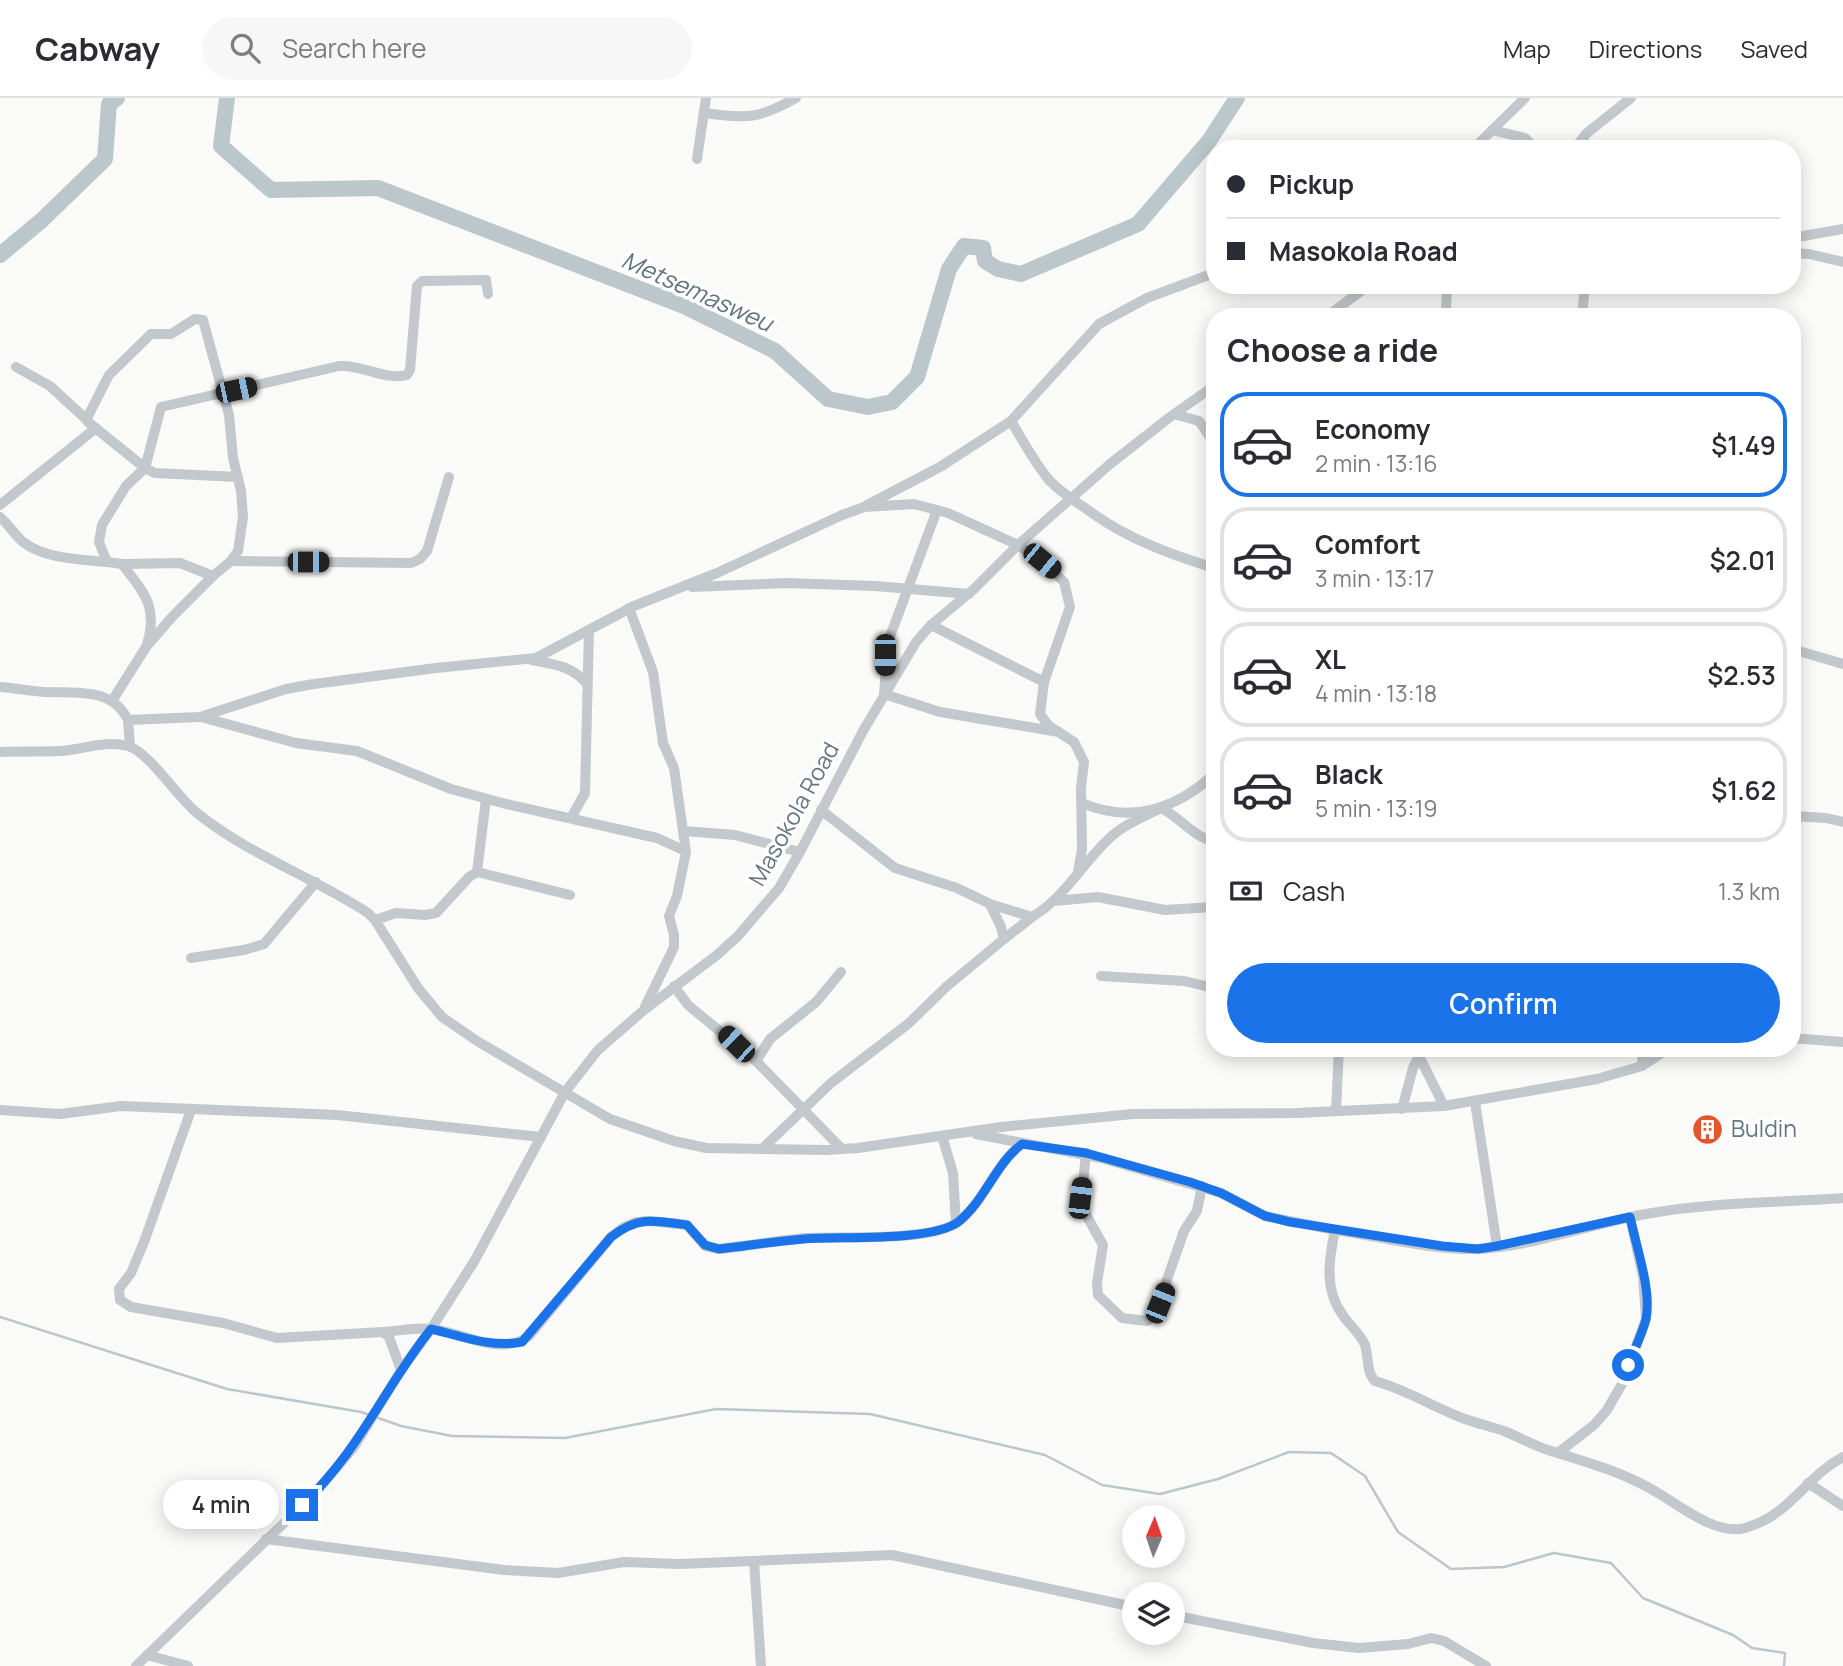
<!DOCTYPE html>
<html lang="en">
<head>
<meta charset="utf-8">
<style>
  body { margin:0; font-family:Manrope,sans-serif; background:#f7f7f7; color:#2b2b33; height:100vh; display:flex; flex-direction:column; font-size:26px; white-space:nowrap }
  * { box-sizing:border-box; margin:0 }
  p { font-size:23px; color:#7c7c81 }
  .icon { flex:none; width:38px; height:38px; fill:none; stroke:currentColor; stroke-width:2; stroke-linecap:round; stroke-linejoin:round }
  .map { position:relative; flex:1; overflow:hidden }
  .drawer { position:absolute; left:1206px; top:210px; width:595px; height:749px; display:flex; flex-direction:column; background:#fff; border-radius:28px; box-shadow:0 4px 18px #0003 }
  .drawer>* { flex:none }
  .banner { position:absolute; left:1206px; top:42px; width:595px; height:154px; border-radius:28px; box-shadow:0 4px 18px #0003; display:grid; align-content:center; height:154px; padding:0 21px; background:#fff }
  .needle { width:46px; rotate:2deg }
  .controls { position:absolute; left:1122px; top:1407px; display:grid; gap:14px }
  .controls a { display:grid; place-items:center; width:63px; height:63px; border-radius:50%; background:#fff; box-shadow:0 4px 18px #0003; font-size:35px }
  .end { position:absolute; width:32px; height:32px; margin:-16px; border:9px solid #1a73e8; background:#fff; box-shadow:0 0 0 4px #fff }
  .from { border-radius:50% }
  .bubble { position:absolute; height:49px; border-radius:24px; background:#fff; box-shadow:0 4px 18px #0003; font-size:23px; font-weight:600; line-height:49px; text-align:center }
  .car { position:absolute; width:21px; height:42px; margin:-21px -10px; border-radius:9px; box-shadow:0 0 5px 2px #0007; background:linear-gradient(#222 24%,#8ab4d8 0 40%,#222 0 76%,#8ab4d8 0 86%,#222 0) }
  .banner b { display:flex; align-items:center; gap:24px; height:66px; font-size:26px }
  .banner b+b { border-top:2px solid #e1e1e2 }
  .banner i { width:18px; height:18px; background:#2b2b33 }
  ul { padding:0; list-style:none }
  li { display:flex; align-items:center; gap:21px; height:105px; margin:0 14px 10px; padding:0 7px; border:4px solid #e1e1e2; border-radius:28px }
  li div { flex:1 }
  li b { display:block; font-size:26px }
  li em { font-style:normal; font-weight:600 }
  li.selected { border-color:#1a73e8 }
  li>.icon { width:63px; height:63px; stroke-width:1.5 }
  h2 { padding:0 21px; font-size:32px; line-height:84px }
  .pay { display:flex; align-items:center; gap:18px; height:77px; padding:0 21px; font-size:26px }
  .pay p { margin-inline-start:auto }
  .cta { display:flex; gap:14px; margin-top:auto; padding:14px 21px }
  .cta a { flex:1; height:80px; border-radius:42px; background:#1a73e8; color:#fff; font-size:28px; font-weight:600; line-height:80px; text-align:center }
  header { display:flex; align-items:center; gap:42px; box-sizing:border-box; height:98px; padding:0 35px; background:#fff; border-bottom:2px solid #e1e1e2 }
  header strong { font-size:33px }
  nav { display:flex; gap:38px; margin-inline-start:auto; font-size:24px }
  .search { width:490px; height:63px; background:#f7f7f7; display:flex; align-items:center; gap:18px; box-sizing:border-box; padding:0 24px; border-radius:38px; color:#7c7c81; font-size:26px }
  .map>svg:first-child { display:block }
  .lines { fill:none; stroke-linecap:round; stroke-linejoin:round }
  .stream { stroke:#bbc7cb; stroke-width:2.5 }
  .river { stroke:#bbc7cb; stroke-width:16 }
  .street { stroke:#c3c8cc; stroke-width:10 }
  .route { stroke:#1a73e8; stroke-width:9 }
  .labels { text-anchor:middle; stroke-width:7; stroke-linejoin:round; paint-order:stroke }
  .street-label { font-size:23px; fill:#657683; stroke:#fff }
  .poi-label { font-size:23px; fill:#657683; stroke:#fff; text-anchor:start }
  .water-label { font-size:24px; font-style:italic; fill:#60757c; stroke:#fff }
</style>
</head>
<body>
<header>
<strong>Cabway</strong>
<div class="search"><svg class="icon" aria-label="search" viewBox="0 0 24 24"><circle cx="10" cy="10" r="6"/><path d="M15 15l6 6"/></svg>Search here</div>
<nav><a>Map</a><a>Directions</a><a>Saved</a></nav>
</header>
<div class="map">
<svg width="1843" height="1568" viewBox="0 0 1843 1568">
  <rect width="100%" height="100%" fill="#fafaf8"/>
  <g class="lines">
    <path class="stream" d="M0,1219L227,1291L361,1314L401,1328L452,1338L565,1340L716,1311L870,1316L1045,1357L1102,1387L1160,1396L1218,1381L1289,1354L1331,1355L1365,1378L1398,1434L1451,1471L1504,1469L1554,1455L1611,1465L1643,1500L1733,1537L1752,1550L1785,1555L1784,1568"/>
    <g class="river">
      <path d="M227,0L221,48L271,92L378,90L684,208L775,253L828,301L868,309L892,304L917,279L949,171L964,148L983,150L985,163L998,171L1021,176L1138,126L1209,43L1237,0"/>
      <path d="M0,157L42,122L105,61L109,6L117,0"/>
    </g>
    <g class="street">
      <path d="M704,15C747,20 757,22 796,0"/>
      <path d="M1492,32L1525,40L1536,51"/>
      <path d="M1473,51L1525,0"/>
      <path d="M1574,51L1587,35L1631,0"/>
      <path d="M697,61L706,0"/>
      <path d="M1792,140L1843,131"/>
      <path d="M1792,155L1809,156L1843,164"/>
      <path d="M1214,175L1147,200L1099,226L1011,323C1023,343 1034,364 1049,382C1062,396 1077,404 1092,415C1130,442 1170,456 1214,470"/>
      <path d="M1326,219L1369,187"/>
      <path d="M1443,219L1446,214L1447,187"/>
      <path d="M1582,219L1585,187"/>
      <path d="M16,269L50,288L87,322"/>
      <path d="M1174,316L1199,323L1214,345"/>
      <path d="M0,407L96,330"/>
      <path d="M867,407L940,369L1011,323"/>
      <path d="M937,412L888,544L884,596L940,614L1059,634"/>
      <path d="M0,419C8,426 15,437 23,444C49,464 91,461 122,466C145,496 158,508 147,547"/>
      <path d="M231,463L411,465L420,461L427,453L449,379"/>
      <path d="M107,464L99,444L102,427L126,388L145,370L161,309L339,268C362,266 385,283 407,277L410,272L417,188L422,183L486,182L488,196"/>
      <path d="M122,466L180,465L213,478"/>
      <path d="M692,489L786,485L875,488L969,496"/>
      <path d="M629,510L653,574L663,645L674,670L686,754"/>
      <path d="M931,527L1044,584L1040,616L1049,628L1074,644L1084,664L1081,690L1082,751L1078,774"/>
      <path d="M1792,551L1843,566"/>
      <path d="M532,562C553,566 573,568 587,586"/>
      <path d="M0,589C15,590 30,593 44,594C75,595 112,589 128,622"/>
      <path d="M112,603L146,549L172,519L213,478L231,463L238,453L243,419L241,393L233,360L229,317L203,222L195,221L171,236H151L109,277L87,320L88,324L145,370L155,375L238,379"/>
      <path d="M201,619L296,645L357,653L451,691L506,706L657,740L683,752L686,754L677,798L669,818L674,837V849L645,909"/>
      <path d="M130,648L128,622L200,619L286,591L314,586L436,570L536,560L634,508L717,475L842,417L864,409L914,406L948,415L1018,447L1042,463L1064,484L1070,509L1044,584"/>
      <path d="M0,654C20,653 39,654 59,653C82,652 105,642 128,648C149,654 178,700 197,715C249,757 313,779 368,815L375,822L418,890L442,919L477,943L610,1021L674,1043L706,1050L827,1052L858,1050L1001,1029L1133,1016L1297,1015L1444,1008L1597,981L1642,968L1669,950"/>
      <path d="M1082,705C1131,726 1177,711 1214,676"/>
      <path d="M1792,718L1826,720L1843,724"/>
      <path d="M571,720L585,695L589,532"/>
      <path d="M684,733L735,737L800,754"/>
      <path d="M477,774L486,701"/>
      <path d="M1054,803L1098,799L1165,812L1214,809"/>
      <path d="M990,806L1032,819L1004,841"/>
      <path d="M1032,819C1066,799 1084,762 1113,737C1127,725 1145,718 1161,710C1180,719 1194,740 1214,743"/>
      <path d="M375,822L396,815L425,817L436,815L469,779L477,774L570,797"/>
      <path d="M191,860L244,852L264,846L316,784"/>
      <path d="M1101,878L1184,883L1214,890"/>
      <path d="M674,888L688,907L756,963L841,1050"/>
      <path d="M1792,940L1843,944"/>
      <path d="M1415,950L1444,1008"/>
      <path d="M756,963L770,941L816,904L841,874"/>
      <path d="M1642,968L1643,950"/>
      <path d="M1475,1004L1497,1148"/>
      <path d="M1402,1011L1413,970L1423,950"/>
      <path d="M0,1012L60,1016L121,1008L337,1017L541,1039"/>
      <path d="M191,1012L144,1144L131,1175L119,1191L120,1202L131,1209L223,1225L277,1240L383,1234L389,1239L401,1272"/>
      <path d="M1336,1013L1339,950"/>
      <path d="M976,1036L1101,1060L1221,1095L1265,1118L1335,1132C1329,1160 1324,1191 1342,1216C1349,1227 1360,1235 1365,1247C1369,1259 1366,1274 1375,1283C1408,1292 1436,1311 1468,1322C1480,1326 1492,1329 1504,1333C1519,1339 1533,1347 1548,1352C1586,1364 1624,1374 1658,1395C1680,1408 1717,1438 1745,1430C1791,1417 1805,1379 1843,1359"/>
      <path d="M942,1038L953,1075L956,1126"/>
      <path d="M762,1051L831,985L908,926L946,889L1004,841L1001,829L990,806L957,790L895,770L821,712"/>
      <path d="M1086,1055L1081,1108L1103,1147L1097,1185L1098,1197L1122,1220L1147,1223L1154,1219L1184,1133L1197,1113L1202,1088"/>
      <path d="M1335,1132C1382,1139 1430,1152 1478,1151C1531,1149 1593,1125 1646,1116C1711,1104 1777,1105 1843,1100"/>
      <path d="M383,1234C399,1233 417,1229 433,1231C463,1235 501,1259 529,1238L611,1139L624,1129L636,1124L650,1123L687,1127L705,1148L719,1151C747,1148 776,1143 804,1140C840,1138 931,1144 958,1124C985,1103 995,1066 1022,1046"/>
      <path d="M1559,1354L1594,1327L1607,1312L1622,1286L1646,1221L1643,1179L1630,1119"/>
      <path d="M1808,1385L1843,1408"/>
      <path d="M266,1441L504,1472L558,1475L624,1464L680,1466L892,1457L1134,1509"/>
      <path d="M754,1463L761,1568"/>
      <path d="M1172,1517L1313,1545L1359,1550L1408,1546L1431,1540L1444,1543L1486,1568"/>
      <path d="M147,1557L188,1568"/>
      <path d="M136,1568L315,1395L354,1349L401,1272L431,1231L475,1162L565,994L598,952L644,912L717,857L738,838L779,790L800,754L863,633L916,544L931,527L974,491L1018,447L1110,366L1170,319L1214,288"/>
    </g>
  </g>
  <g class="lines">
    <path class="route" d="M302,1407C358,1355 385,1289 431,1231C461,1238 491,1250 522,1244L611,1139C638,1118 654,1122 687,1127L705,1147L719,1151C747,1148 776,1143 804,1141C840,1138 931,1144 958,1124C985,1103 995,1066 1022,1046L1086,1055L1190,1084L1221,1095L1265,1118L1290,1124L1442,1148L1478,1151L1497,1148L1630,1119C1636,1148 1652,1193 1646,1221C1642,1237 1634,1252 1628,1267"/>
  </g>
  <defs>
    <symbol id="building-disc" viewBox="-11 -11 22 22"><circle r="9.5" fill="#e4572e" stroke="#fff"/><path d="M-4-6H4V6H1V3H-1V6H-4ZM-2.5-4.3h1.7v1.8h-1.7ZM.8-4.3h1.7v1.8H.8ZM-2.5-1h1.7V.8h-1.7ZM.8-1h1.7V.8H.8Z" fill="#fff"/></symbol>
  </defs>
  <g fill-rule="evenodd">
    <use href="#building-disc" x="1690" y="1014" width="35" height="35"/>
  </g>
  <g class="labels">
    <g class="street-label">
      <text transform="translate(794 716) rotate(-61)" y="8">Masokola Road</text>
    </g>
    <g class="poi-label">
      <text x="1731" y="1039">Buldin</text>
    </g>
    <g class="water-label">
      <text transform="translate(697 194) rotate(24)" y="8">Metsemasweu</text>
    </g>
  </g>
</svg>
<div class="controls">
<a><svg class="needle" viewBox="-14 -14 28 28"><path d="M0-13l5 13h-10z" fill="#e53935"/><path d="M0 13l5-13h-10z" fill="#7c7c81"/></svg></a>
<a><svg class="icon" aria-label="layers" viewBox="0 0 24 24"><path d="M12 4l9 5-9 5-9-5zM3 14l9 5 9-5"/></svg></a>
</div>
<i class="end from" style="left:1628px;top:1267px"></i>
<i class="end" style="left:302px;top:1407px"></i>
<div class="bubble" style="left:163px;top:1382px;width:116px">4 min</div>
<i class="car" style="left:236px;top:292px;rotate:78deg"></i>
<i class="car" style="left:1042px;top:463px;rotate:129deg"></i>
<i class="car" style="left:308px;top:464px;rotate:90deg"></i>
<i class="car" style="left:885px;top:557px;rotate:180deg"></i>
<i class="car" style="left:736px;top:946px;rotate:314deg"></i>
<i class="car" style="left:1080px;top:1100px;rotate:7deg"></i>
<i class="car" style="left:1160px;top:1205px;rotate:22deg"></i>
<div class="banner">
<b><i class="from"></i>Pickup</b>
<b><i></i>Masokola Road</b>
</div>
<section class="drawer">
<h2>Choose a ride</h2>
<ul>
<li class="selected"><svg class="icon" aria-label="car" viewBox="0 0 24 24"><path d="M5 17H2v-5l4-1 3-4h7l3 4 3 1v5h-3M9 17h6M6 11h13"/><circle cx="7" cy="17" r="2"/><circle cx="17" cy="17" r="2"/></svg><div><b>Economy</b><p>2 min · 13:16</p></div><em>$1.49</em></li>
<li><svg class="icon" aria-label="car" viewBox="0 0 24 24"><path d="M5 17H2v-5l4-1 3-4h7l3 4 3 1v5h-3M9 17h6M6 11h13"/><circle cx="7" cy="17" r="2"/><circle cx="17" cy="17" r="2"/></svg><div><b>Comfort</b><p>3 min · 13:17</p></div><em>$2.01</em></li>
<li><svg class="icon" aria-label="car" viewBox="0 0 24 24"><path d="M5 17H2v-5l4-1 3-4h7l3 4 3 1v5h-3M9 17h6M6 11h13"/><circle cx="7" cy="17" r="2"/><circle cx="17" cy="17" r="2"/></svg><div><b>XL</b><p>4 min · 13:18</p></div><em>$2.53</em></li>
<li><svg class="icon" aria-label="car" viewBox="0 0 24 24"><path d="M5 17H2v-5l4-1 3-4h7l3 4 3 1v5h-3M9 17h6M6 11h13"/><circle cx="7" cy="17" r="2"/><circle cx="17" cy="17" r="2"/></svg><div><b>Black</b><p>5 min · 13:19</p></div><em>$1.62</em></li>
</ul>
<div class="pay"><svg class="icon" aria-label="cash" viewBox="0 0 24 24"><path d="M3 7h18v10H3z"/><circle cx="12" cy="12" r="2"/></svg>Cash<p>1.3 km</p></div>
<div class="cta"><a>Confirm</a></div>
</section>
</div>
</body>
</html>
